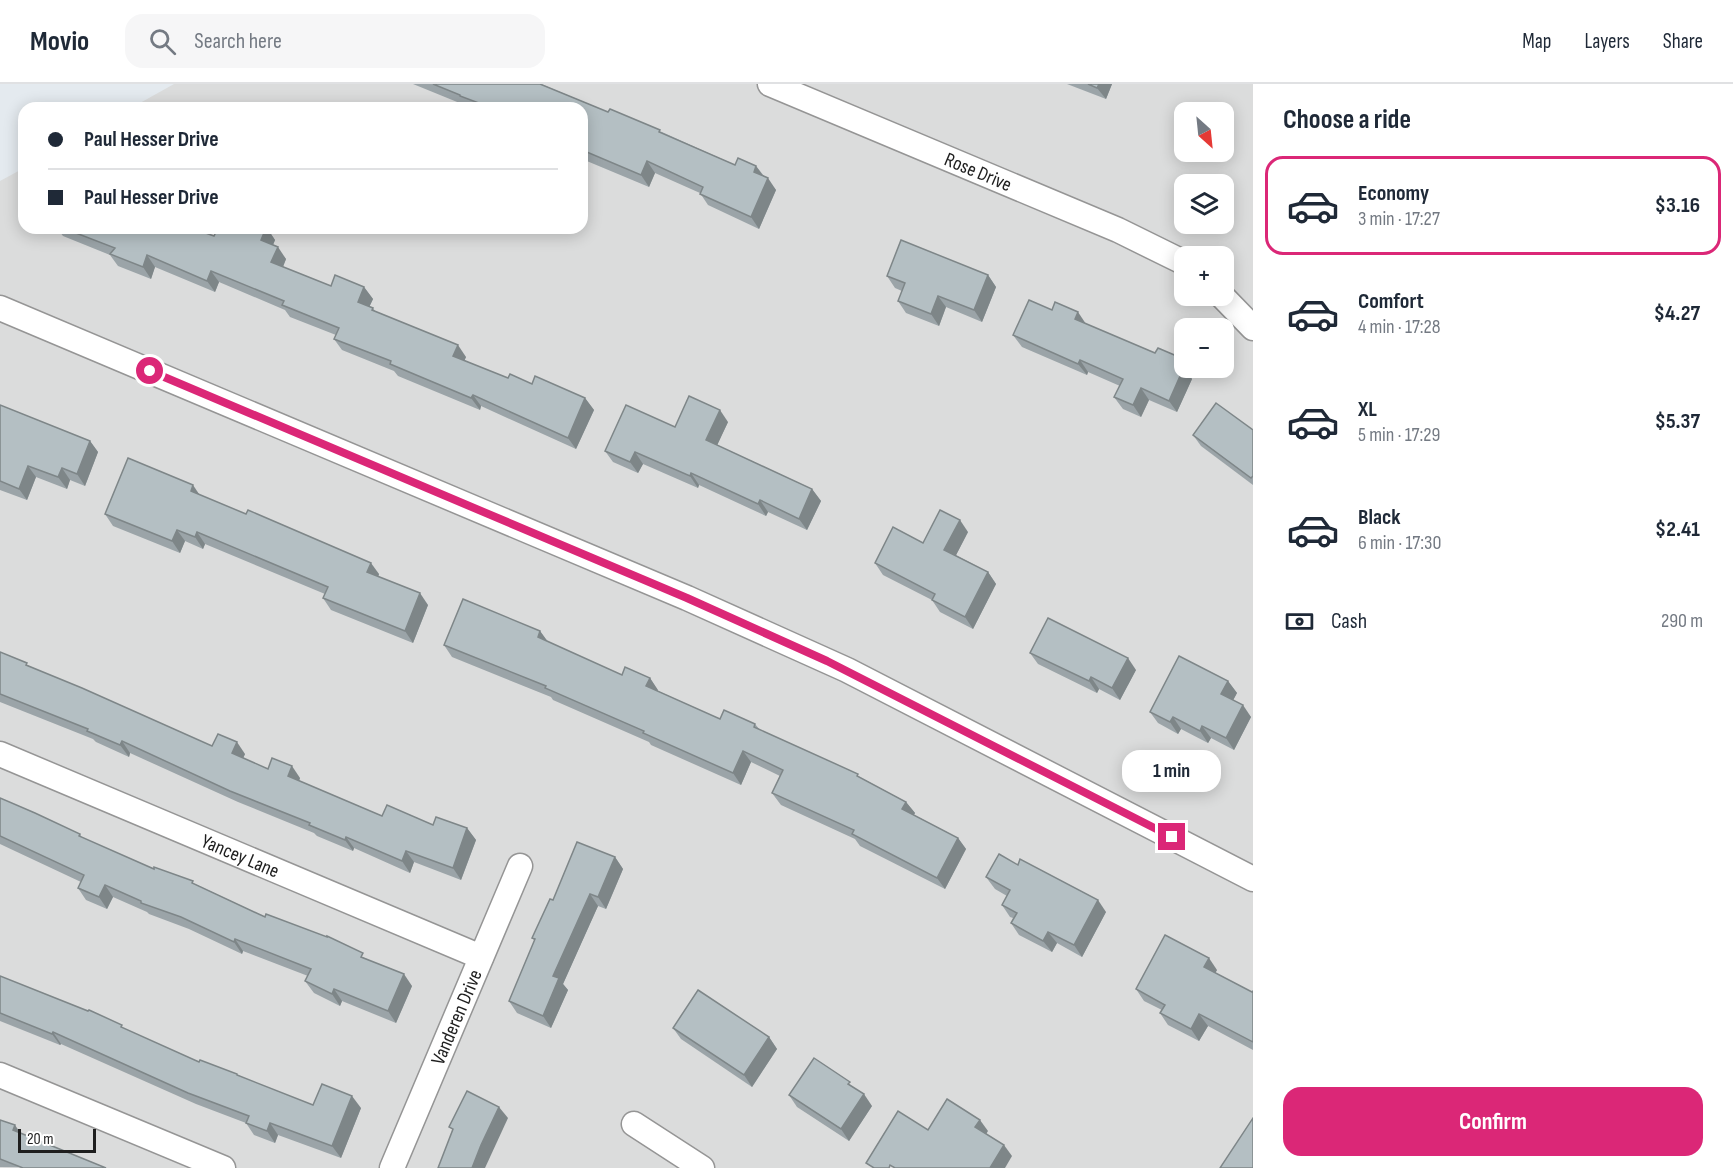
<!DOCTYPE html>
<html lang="en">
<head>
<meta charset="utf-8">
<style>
  body { margin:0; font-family:"Sofia Sans Condensed",sans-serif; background:#f6f6f7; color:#1f2937; height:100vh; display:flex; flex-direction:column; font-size:22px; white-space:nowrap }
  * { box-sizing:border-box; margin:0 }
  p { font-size:20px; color:#747a83 }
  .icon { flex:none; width:33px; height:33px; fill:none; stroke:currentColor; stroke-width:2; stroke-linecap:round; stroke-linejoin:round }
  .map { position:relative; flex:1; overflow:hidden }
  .details { display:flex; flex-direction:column; background:#fff; width:480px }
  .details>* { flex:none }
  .banner { position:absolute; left:18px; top:18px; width:570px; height:132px; border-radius:18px; box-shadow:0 3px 15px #0003; display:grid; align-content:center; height:132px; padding:0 30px; background:#fff }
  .needle { width:39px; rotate:153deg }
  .fabs { position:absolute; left:1174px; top:18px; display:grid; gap:12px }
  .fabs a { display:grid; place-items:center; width:60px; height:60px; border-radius:12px; background:#fff; box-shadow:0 3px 15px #0003; font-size:30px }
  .scale { position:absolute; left:18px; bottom:15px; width:78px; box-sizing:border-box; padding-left:6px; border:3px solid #1e1e1e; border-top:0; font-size:16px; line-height:21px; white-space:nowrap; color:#1e1e1e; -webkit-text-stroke:4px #fff; paint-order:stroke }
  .end { position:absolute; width:27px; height:27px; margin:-14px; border:8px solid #db2777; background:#fff; box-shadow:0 0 0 3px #fff }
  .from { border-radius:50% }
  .bubble { position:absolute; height:42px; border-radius:18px; background:#fff; box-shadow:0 3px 15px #0003; font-size:20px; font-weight:700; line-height:42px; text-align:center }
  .banner b { display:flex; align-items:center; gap:21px; height:57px; font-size:22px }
  .banner b+b { border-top:2px solid #e0e1e3 }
  .banner i { width:15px; height:15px; background:#1f2937 }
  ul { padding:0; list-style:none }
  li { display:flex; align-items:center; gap:18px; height:99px; margin:0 12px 9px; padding:0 18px; border:3px solid transparent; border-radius:18px }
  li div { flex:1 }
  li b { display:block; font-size:22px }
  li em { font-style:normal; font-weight:700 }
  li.selected { border-color:#db2777 }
  li>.icon { width:54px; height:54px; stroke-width:1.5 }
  h2 { padding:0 30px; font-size:27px; line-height:72px }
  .pay { display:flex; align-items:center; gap:15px; height:66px; padding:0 30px; font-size:22px }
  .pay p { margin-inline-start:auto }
  .button { display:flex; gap:12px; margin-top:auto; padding:12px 30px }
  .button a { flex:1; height:69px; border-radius:18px; background:#db2777; color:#fff; font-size:24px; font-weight:700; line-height:69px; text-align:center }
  header { display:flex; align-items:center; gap:36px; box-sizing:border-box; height:84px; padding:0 30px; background:#fff; border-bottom:2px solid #e0e1e3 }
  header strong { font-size:28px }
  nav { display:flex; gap:33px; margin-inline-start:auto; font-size:21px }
  .search { width:420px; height:54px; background:#f6f6f7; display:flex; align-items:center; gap:15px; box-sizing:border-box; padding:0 21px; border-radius:18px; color:#747a83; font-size:22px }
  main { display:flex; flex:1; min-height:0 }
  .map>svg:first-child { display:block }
  .residential { fill:#dbdcdc; fill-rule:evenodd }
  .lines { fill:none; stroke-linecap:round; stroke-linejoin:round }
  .minor-casing { stroke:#959595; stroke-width:27 }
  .minor { stroke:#fff; stroke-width:24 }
  .wall { fill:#9ba4a8 }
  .shaded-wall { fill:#7e8688 }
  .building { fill:#b4bfc3; stroke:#7e8688; stroke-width:1.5 }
  .route { stroke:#db2777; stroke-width:8 }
  .labels { text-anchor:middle; stroke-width:4.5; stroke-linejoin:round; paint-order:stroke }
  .street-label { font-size:20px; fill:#1e1e1e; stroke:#fff }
</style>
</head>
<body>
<header>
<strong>Movio</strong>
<div class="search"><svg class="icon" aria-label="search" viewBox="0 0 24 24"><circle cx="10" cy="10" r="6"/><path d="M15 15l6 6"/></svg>Search here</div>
<nav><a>Map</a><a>Layers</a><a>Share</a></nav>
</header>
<main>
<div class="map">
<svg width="1253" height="1084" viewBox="0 0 1253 1084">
  <rect width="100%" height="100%" fill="#e4eaef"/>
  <path class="residential" d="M174,0H1253V1084H0V97L24,84V144H582V24H131ZM1185,28H1224V68H1185ZM1185,100H1224V140H1185ZM1185,172H1224V212H1185ZM1185,244H1224V284H1185Z"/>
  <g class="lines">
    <defs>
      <g id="minor">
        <path id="s1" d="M770,0L1118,146L1185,179"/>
        <path d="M1222,212L1253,244"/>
        <path d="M0,224L687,514L847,586L1253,795"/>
        <path id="s2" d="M0,670L481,873"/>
        <path d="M0,991L223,1084"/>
        <path d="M634,1040L702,1084"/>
        <path id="s3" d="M392,1084L520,782"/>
      </g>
    </defs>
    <use href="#minor" class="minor-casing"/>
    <use href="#minor" class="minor"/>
  </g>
  <g class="wall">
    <path d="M413,0H541L608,28L662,48L735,81L756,82L764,92L776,106L759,145L708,121L700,109L655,89L649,103L582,75V24H468L467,22Z"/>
    <path d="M1067,0H1112L1106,15Z"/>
    <path d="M57,144L214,152L267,144L275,156L273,161L286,175L283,183L331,202L364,203L373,215L369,223L373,224L375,227L466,273L464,277L508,294L585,314L594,326L576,365L481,322L480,326L398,292L394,287L342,266L334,255L336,251L290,233L285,226L219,198L215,208L155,183L151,195L118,182L110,171L63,152Z"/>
    <path d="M988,191L996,203L982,238L946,223L939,242L906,229L898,217L902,207L895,204L887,192Z"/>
    <path d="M1052,226L1086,240L1187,284L1186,287L1192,295L1177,328L1149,316L1141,333L1123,325L1114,313L1120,302L1088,288L1087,291L1022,263L1013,251Z"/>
    <path d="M0,321L90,357L98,368L85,402L70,396L67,405L36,393L27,416L0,406Z"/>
    <path d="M728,338L717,361L812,405L821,417L807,446L768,428L766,432L699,401L698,404L643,380L638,389L613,378L605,367L675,343Z"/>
    <path d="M1253,346V401L1201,362L1193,351Z"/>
    <path d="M200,411L379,490L378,493L428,521L413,559L331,526L323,514L325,510L205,460L203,465L185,457L180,469L113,442L105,430Z"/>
    <path d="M968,448L956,471L988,488L996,500L973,545L940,528L932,516L883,491L875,479L923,459Z"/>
    <path d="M540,547L548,558L622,591L650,594L658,607L720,635L755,640L760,646L860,693L906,718L915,729L914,731L958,754L966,765L945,805L860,762L855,755L781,721L772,709L780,692L751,678L741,701L651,661L649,658L553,616L551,613L452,573L444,561Z"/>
    <path d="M0,568L29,582L212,662L245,670L243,674L268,685L300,694L299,697L382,732L433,741L467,744L476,756L461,796L414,778L410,789L354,764L353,767L317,752L314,749L238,718L130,669L129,673L96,658L93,655L0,618Z"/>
    <path d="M1030,569L1136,586L1120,616L1099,605L1097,609L1038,580Z"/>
    <path d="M1228,597L1237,609L1233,616L1251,633L1234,666L1211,654L1208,659L1181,645L1178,650L1158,639L1150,628Z"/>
    <path d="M0,714L80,750L82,754L154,785L195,800L265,833L367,875L412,902L396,939L342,917L340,922L314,909L305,897L308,892L243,867L242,870L189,845L149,830L147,828L113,813L107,825L86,816L78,804L81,798L0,760Z"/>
    <path d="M615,773L623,785L606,825L598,822L563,900L568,906L551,944L517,929L509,917L535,857L532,854Z"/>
    <path d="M986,793L1106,828L1082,873L1057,859L1052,868L1019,851L1011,839L1013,834L1010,833L1002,821L1007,812L995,805Z"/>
    <path d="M1217,886L1215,889L1252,908L1253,907V966L1208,942L1199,957L1168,941L1160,929L1162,926L1144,917L1136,905Z"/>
    <path d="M0,892L125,945L199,978L239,992L313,1021L361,1024L341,1074L278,1051L275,1059L254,1051L246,1039L196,1020L61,960L60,961L0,937Z"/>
    <path d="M673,944L769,953L777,965L752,1003L681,955Z"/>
    <path d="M789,1011L872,1022L849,1057L797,1023Z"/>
    <path d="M0,1036L20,1049L106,1084L0,1083Z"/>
  </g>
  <g class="shaded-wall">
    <path d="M1099,0H1112L1106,15L1097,4Z"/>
    <path d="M647,77L655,89L649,103L641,91Z"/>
    <path d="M756,82L764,93L754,88Z"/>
    <path d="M768,94L776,106L759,145L751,133Z"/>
    <path d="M267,144L275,156L270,168L261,156Z"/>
    <path d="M278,163L286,175L280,190L271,178Z"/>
    <path d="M147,171L155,183L151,195L143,183Z"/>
    <path d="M211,187L219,198L215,208L207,197Z"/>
    <path d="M988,191L996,203L982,238L974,226Z"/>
    <path d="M364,203L373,215L366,230L358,218Z"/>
    <path d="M938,212L946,223L939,242L931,230Z"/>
    <path d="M1078,228L1086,240L1075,235Z"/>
    <path d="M458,261L466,273L461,284L453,272Z"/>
    <path d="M1179,273L1185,281V284H1187L1186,287L1192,295L1177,328L1169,317L1176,280Z"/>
    <path d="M1080,276L1088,288L1087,291L1078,280Z"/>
    <path d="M1141,304L1149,316L1141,333L1133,321Z"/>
    <path d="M473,311L481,322L480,326L471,314Z"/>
    <path d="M585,314L594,326L576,365L568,354Z"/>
    <path d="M720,326L728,338L714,368L706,356Z"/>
    <path d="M90,357L98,368L85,402L77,390Z"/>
    <path d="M635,368L643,380L638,389L630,378Z"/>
    <path d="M28,382L36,393L27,416L19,405Z"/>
    <path d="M62,384L70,396L67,405L58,393Z"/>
    <path d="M691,389L699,401L698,404L690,392Z"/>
    <path d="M193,401L201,413L191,407Z"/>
    <path d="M812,405L821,417L807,446L799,435Z"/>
    <path d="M760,416L768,428L766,432L758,420Z"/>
    <path d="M960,436L968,448L953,477L944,466Z"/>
    <path d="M177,446L185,457L180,469L172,457Z"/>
    <path d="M197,448L205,460L203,465L195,453Z"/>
    <path d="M371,479L379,490L375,500L367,488Z"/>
    <path d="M988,488L996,500L973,545L965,533Z"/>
    <path d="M420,509L428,521L413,559L405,547Z"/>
    <path d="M540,547L548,558L538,553Z"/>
    <path d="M1128,574L1136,586L1120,616L1112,604Z"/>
    <path d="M1091,593L1099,605L1097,609L1089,597Z"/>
    <path d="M650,594L658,606L655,613L646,602Z"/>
    <path d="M1228,597L1237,609L1230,622L1221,610Z"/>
    <path d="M1243,621L1251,633L1234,666L1226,654Z"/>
    <path d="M1173,633L1181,645L1178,650L1170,638Z"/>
    <path d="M1202,642L1211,654L1208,659L1200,647Z"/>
    <path d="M122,657L130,669L129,673L120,661Z"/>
    <path d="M237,658L245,670L240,681L232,669Z"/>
    <path d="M743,667L751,678L741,701L733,689Z"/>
    <path d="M292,682L300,694L296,704L288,692Z"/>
    <path d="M906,718L915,729L910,737L902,725Z"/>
    <path d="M467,744L476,756L461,796L453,784Z"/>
    <path d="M346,753L354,764L353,767L345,756Z"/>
    <path d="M958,754L966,765L945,805L937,794Z"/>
    <path d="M406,767L414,778L410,789L402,777Z"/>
    <path d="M615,773L623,785L606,825L598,813Z"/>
    <path d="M105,801L113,813L107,825L99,813Z"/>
    <path d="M590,810L598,822L563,900L568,906L551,944L543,932L553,892Z"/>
    <path d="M1098,816L1106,828L1082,873L1074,861Z"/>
    <path d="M1048,848L1057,859L1052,868L1043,857Z"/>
    <path d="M235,855L243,867L242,870L234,858Z"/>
    <path d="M1209,874L1217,886L1212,895L1204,883Z"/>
    <path d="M404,890L412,902L396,939L388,927Z"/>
    <path d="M334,905L342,917L340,922L332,910Z"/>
    <path d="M1199,930L1208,942L1199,957L1191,945Z"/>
    <path d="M53,948L61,960L60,961L52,950Z"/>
    <path d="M769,953L777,965L752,1003L744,991Z"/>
    <path d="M864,1010L872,1022L849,1057L841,1045Z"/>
    <path d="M352,1012L361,1024L341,1074L332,1062Z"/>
    <path d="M499,1023L508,1034L485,1084H472L481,1061Z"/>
    <path d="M980,1036L988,1047L983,1055L975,1043Z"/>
    <path d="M270,1039L278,1051L275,1059L267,1047Z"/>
    <path d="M15,1041L23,1053L13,1046Z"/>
    <path d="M1004,1061L1012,1072L1005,1084H990Z"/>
  </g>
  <g class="building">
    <path d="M433,0H540L608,28L610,25L660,46L659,48L735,81L738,74L756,82L754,88L768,94L751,133L700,110L703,103L647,77L641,91L582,66V24H492L460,12V11Z"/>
    <path d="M1088,0H1099L1097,4Z"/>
    <path d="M63,144H192L214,152L218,144H266L261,156L278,163L271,178L331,202L335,191L364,203L358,218L373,224L372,226L458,261L453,272L508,294L510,290L532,300L535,292L585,314L568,354L473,311L471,314L390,280L391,277L334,255L339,244L282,221L284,217L211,187L207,197L147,171L143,183L110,170L115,164Z"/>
    <path d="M901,156L988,191L974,226L938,212L931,230L898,217L905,199L887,192Z"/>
    <path d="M1029,216L1052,226L1055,218L1078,228L1075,235L1155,269L1158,264L1179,273L1176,280L1184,283L1169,317L1141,304L1133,321L1114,313L1123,295L1080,276L1078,280L1013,251Z"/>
    <path d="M689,312L720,326L706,356L812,405L799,435L760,416L758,420L691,389L690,392L635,368L630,378L605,367L626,321L675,343Z"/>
    <path d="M1216,319L1253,346V392L1251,394L1193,351Z"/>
    <path d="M0,321L90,357L77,390L62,384L58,393L28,382L19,405L0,397Z"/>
    <path d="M128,374L193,401L191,407L246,430L248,426L371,479L367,488L420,509L405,547L323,514L328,503L197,448L195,453L177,446L172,457L105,430Z"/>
    <path d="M940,426L960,436L944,466L988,488L965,533L932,516L935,510L875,479L893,443L923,459Z"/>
    <path d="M463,515L540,547L538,553L622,591L625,583L650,594L646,602L720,635L724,626L755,640L754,643L858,690L857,692L906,718L902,725L958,754L937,794L852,750L854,746L772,709L783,686L743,667L733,689L643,649L644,647L545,604L546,602L444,561Z"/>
    <path d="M1048,534L1128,574L1112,604L1091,593L1089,597L1030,569Z"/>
    <path d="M0,568L27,579L26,581L82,604L212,662L218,650L237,658L232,669L268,685L272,674L292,682L288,692L382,732L387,721L433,741L436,733L467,744L453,784L406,767L402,777L346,753L345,756L309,741L310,739L230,707L122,657L120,661L87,647L88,645L0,610Z"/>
    <path d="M1179,572L1228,597L1221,610L1243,621L1226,654L1202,642L1200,647L1173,633L1170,638L1150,628Z"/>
    <path d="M0,714L35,729L80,750L79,752L154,785V783L193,797L192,799L265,833L266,830L327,853V852L363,869L361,873L404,890L388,927L334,905L332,910L305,897L311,885L235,855L234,858L181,833L141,819V817L105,801L99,813L78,804L84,791L0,752Z"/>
    <path d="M577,758L615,773L598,813L590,810L553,892L559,894L543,932L509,917L535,855L532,854L550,815L553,816Z"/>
    <path d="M999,770L1018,781L1020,775L1098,816L1074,861L1048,848L1043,857L1011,839L1017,829L1002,821L1010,806L986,793Z"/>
    <path d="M1165,851L1209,874L1204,883L1252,908L1253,907V958L1199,930L1191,945L1160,929L1165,921L1136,905Z"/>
    <path d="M0,892L88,927L89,926L122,941L121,943L199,978L200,976L237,990V991L313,1021L322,1000L352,1012L332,1062L270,1039L267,1047L246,1039L249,1032L188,1009L53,948L52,950L0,929Z"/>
    <path d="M698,906L769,953L744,991L673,944Z"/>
    <path d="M814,974L850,998L848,1000L864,1010L841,1045L789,1011Z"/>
    <path d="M467,1007L499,1023L481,1061L472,1084H438L453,1045L449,1043Z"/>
    <path d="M947,1015L980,1036L975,1043L1004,1061L990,1084H895L890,1081L889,1084H874L866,1079L898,1027L928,1046Z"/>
    <path d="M1253,1034V1084H1220Z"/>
    <path d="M0,1036L15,1041L13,1046L106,1084H23L0,1075Z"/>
  </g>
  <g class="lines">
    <path class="route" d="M150,287L687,514L827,577L1172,753"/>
  </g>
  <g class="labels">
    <g class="street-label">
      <text dy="7" stroke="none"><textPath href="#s1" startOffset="226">Rose Drive</textPath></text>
      <text dy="7" stroke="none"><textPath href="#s2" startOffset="261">Yancey Lane</textPath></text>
      <text dy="7" stroke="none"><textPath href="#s3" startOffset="164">Vanderen Drive</textPath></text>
    </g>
  </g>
</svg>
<div class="fabs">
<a><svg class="needle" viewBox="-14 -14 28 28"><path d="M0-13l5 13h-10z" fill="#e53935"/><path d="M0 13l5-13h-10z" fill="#747a83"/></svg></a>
<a><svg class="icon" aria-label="layers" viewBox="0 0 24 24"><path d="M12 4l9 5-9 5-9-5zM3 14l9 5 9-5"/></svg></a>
<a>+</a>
<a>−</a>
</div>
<div class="scale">20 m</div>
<i class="end from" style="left:150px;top:287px"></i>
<i class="end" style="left:1172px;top:753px"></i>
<div class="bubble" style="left:1122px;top:666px;width:99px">1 min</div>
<div class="banner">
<b><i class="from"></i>Paul Hesser Drive</b>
<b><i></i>Paul Hesser Drive</b>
</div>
</div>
<section class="details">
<h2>Choose a ride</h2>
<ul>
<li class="selected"><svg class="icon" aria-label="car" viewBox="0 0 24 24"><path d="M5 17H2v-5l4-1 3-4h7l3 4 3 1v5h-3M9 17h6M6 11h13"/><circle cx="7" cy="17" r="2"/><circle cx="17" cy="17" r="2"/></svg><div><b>Economy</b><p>3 min · 17:27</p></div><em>$3.16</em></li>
<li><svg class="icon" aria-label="car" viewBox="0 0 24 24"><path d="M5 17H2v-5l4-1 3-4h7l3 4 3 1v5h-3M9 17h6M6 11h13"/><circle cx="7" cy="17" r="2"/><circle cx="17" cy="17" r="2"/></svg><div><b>Comfort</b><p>4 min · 17:28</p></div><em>$4.27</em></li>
<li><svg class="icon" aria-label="car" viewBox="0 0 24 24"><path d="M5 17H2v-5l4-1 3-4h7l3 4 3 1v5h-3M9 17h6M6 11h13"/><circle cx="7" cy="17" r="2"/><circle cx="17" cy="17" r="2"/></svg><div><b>XL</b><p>5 min · 17:29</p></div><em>$5.37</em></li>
<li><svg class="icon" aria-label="car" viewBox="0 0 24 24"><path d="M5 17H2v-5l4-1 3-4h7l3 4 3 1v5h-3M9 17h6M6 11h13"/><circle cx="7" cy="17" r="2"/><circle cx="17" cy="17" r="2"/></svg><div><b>Black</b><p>6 min · 17:30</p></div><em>$2.41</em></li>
</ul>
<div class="pay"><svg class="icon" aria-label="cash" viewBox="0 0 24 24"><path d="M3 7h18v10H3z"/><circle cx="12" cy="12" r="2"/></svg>Cash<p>290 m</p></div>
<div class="button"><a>Confirm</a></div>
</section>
</main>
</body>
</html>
